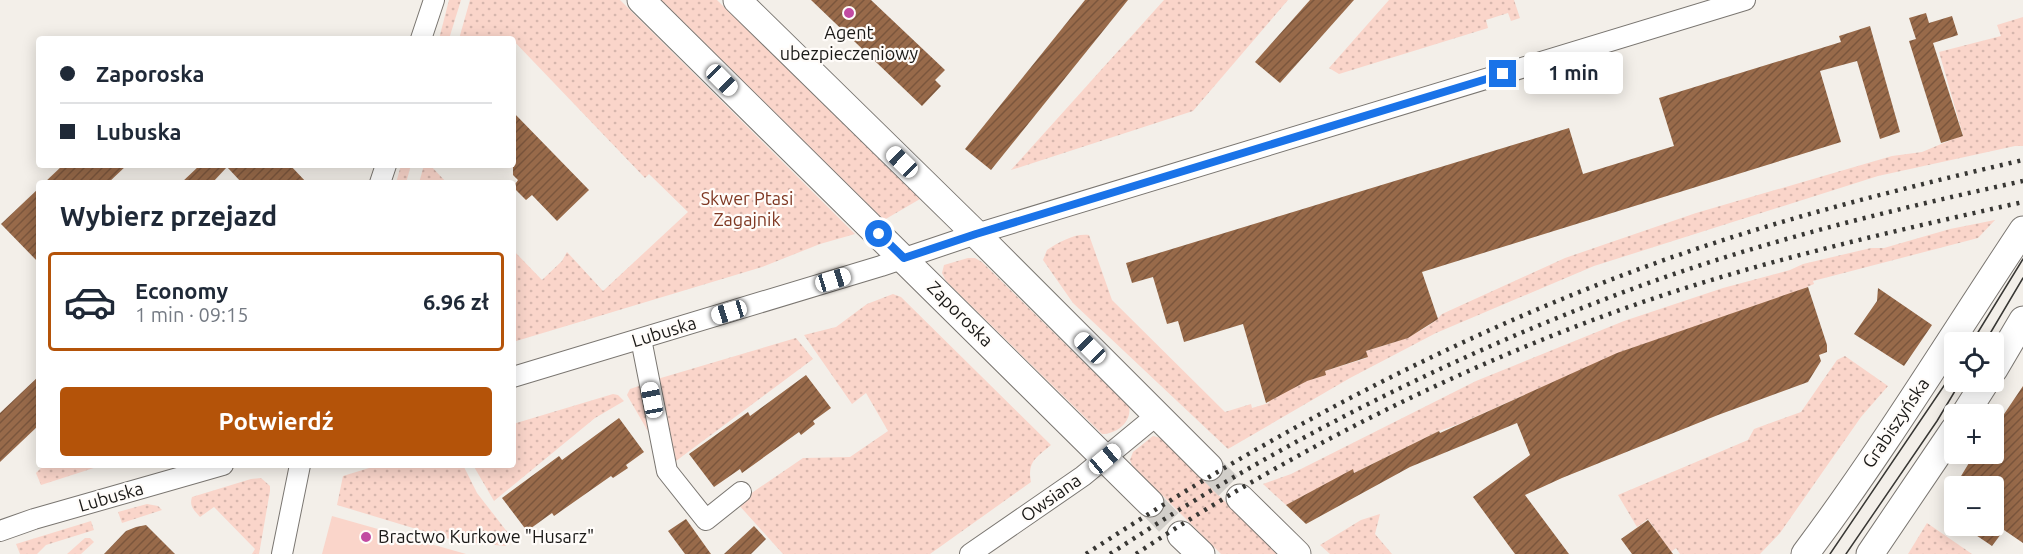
<!DOCTYPE html>
<html lang="pl">
<head>
<meta charset="utf-8">
<style>
  body { margin:0; font-family:Ubuntu,sans-serif; background:#f2f2f3; color:#1f2937; height:100vh; display:flex; flex-direction:column; font-size:22px; white-space:nowrap }
  * { box-sizing:border-box; margin:0 }
  p { font-size:20px; color:#747a83 }
  .icon { flex:none; width:33px; height:33px; fill:none; stroke:currentColor; stroke-width:2; stroke-linecap:round; stroke-linejoin:round }
  .map { position:relative; flex:1; overflow:hidden }
  .sheet { position:absolute; left:36px; top:180px; width:480px; height:288px; display:flex; flex-direction:column; background:#fff; border-radius:6px; box-shadow:0 3px 15px #0003 }
  .sheet>* { flex:none }
  .top-card { position:absolute; left:36px; top:36px; width:480px; height:132px; border-radius:6px; box-shadow:0 3px 15px #0003; display:grid; align-content:center; height:132px; padding:0 24px; background:#fff }
  .fabs { position:absolute; left:1944px; top:332px; display:grid; gap:12px }
  .fabs a { display:grid; place-items:center; width:60px; height:60px; border-radius:6px; background:#fff; box-shadow:0 3px 15px #0003; font-size:30px }
  .end { position:absolute; width:27px; height:27px; margin:-14px; border:8px solid #1a73e8; background:#fff; box-shadow:0 0 0 3px #fff }
  .from { border-radius:50% }
  .bubble { position:absolute; height:42px; border-radius:6px; background:#fff; box-shadow:0 3px 15px #0003; font-size:20px; font-weight:600; line-height:42px; text-align:center }
  .car { position:absolute; width:18px; height:36px; margin:-18px -9px; border-radius:8px; box-shadow:0 0 4px 2px #0007; background:linear-gradient(#fff 24%,#345 0 40%,#fff 0 76%,#345 0 86%,#fff 0) }
  .top-card b { display:flex; align-items:center; gap:21px; height:57px; font-size:22px }
  .top-card b+b { border-top:2px solid #e0e1e3 }
  .top-card i { width:15px; height:15px; background:#1f2937 }
  ul { padding:0; list-style:none }
  li { display:flex; align-items:center; gap:18px; height:99px; margin:0 12px 9px; padding:0 12px; border:3px solid transparent; border-radius:6px }
  li div { flex:1 }
  li b { display:block; font-size:22px }
  li em { font-style:normal; font-weight:600 }
  li.active { border-color:#b45309 }
  li>.icon { width:54px; height:54px; stroke-width:1.5 }
  h2 { padding:0 24px; font-size:27px; line-height:72px }
  .primary-button { display:flex; gap:12px; margin-top:auto; padding:12px 24px }
  .primary-button a { flex:1; height:69px; border-radius:6px; background:#b45309; color:#fff; font-size:24px; font-weight:600; line-height:69px; text-align:center }
  .map>svg:first-child { display:block }
  .grass { fill:url(#grass-dots) }
  .garden { fill:#fad5ca }
  .building { fill:url(#building-hatch) }
  .lines { fill:none; stroke-linecap:round; stroke-linejoin:round }
  .secondary-tunnel { stroke:#d2cfca; stroke-width:27; stroke-dasharray:27 14; stroke-linecap:butt }
  .street-casing { stroke:#7a7671; stroke-width:22 }
  .secondary-casing { stroke:#7a7671; stroke-width:29 }
  .street { stroke:#fff; stroke-width:20 }
  .secondary { stroke:#fff; stroke-width:27 }
  .tram { stroke:#383734; stroke-width:1.5 }
  .rail { stroke:#383734; stroke-width:4.5; stroke-dasharray:3 6; stroke-linecap:butt }
  .route { stroke:#1a73e8; stroke-width:8 }
  .poi-dot { fill:#c24ba2; stroke:#fffcf9; stroke-width:2 }
  .labels { text-anchor:middle; stroke-width:4.5; stroke-linejoin:round; paint-order:stroke }
  .poi-label { font-size:18px; fill:#1a1917; stroke:#fffcf9 }
  .park-label { font-size:18px; fill:#7f3823; stroke:#fffcf9 }
  .street-label { font-size:18px; fill:#1a1917; stroke:#fffcf9 }
</style>
</head>
<body>
<div class="map">
<svg width="2023" height="554" viewBox="0 0 2023 554">
  <defs>
    <pattern id="grass-dots" width="8" height="8" patternUnits="userSpaceOnUse" patternTransform="scale(1.5)"><rect width="8" height="8" fill="#fad5ca"/><path d="M2 2h.1M6 6h.1" fill="none" stroke="#d6b6ad" stroke-width="1.8" stroke-linecap="round"/></pattern>
    <pattern id="building-hatch" width="6" height="6" patternUnits="userSpaceOnUse" patternTransform="scale(1.5)"><rect width="6" height="6" fill="#986a4a"/><path d="M-1 1l2-2M0 6l6-6M5 7l2-2" fill="none" stroke="#7b563d"/></pattern>
  </defs>
  <rect width="100%" height="100%" fill="#f3efe9"/>
  <g class="grass">
    <path d="M449,0H461L449,39H439Z"/>
    <path d="M470,0H620L855,234L820,244L762,267L513,342V250L542,280L562,261L567,252L603,291L688,212L649,174L645,178L509,36L505,39H459Z"/>
    <path d="M661,0H717L920,199L884,220Z"/>
    <path d="M1164,0H1288L1193,111L1011,170Z"/>
    <path d="M1389,0H1514L1520,18L1511,21L1508,13L1486,20L1488,28L1339,74L1329,68Z"/>
    <path d="M2023,17V146H2015L1878,176L1594,266L1436,333L1350,378L1228,449L1073,303L1043,260L1047,250C1059,242 1075,233 1089,235L1112,300L1225,412L1251,404L1252,408L1269,403L1267,397L1325,371L1367,358L1366,351C1392,343 1423,335 1442,314L1565,258L1696,213L1892,156L1922,152L1963,135L1939,52L2001,36L1997,25Z"/>
    <path d="M401,165H411L406,183H396Z"/>
    <path d="M424,165H430L447,183H419Z"/>
    <path d="M1995,220L1978,238L1813,281L1814,284L1793,293L1624,351L1459,424L1439,431L1354,473L1353,470L1286,505L1263,484L1291,474L1476,381L1624,321L1723,288L1790,270L1803,264L1871,248H1884L1950,229Z"/>
    <path d="M968,258H975L982,262L1129,407C1132,422 1116,434 1102,434L946,281L942,273L944,265Z"/>
    <path d="M893,294L901,297L1051,445C1036,458 1027,461 1031,482L930,554H783L737,503L803,458L850,457L888,431L866,393L852,404L804,335L836,327L867,304Z"/>
    <path d="M796,338L813,359L676,461L654,380Z"/>
    <path d="M1845,356L1888,386L1861,417L1780,533L1760,554H1680L1676,548L1671,552L1648,519L1637,527L1618,495L1748,440L1754,429L1801,412L1837,360Z"/>
    <path d="M642,385L653,440L627,395L630,389Z"/>
    <path d="M613,394L618,395L624,401L595,418L494,501L473,465H513V424Z"/>
    <path d="M1153,436L1161,438L1278,554H1221L1132,465L1130,460L1133,452Z"/>
    <path d="M44,465H103L41,485L36,473Z"/>
    <path d="M379,465H463L477,493L512,538L510,543L505,546L456,541L337,505L343,476Z"/>
    <path d="M261,478L270,486V491L259,554H252L255,549L214,507L200,517C194,510 189,506 192,497L251,479Z"/>
    <path d="M147,504L158,506L162,510L122,523L118,512Z"/>
    <path d="M1380,514L1375,534L1392,554H1330L1320,545L1361,520Z"/>
    <path d="M91,521L94,530L46,545L37,554H20L16,544Z"/>
    <path d="M1927,523L1972,554H1908Z"/>
    <path d="M85,538H90L94,542L81,554H67Z"/>
  </g>
  <path class="garden" d="M332,516L466,554H322Z"/>
  <g class="building">
    <path d="M811,0H871L945,70L935,80L941,86L922,106Z"/>
    <path d="M1085,0H1128L991,170L965,149Z"/>
    <path d="M1310,0H1354L1280,83L1255,62Z"/>
    <path d="M1926,13L1929,23L1952,16L1958,35L1933,43L1963,136L1941,143L1909,41L1916,39L1909,18Z"/>
    <path d="M1870,26L1900,132L1880,139L1857,61L1820,71L1841,142L1422,272L1438,319L1408,338L1366,351L1368,357L1325,371L1326,375L1307,381L1266,403L1243,324L1184,342L1178,321L1167,324L1153,277L1132,283L1126,263L1569,128L1583,174L1674,146L1659,98L1841,42L1839,36Z"/>
    <path d="M513,112L589,190L557,221L532,195L526,200L513,187L518,180L513,175Z"/>
    <path d="M63,165H127L108,183H44Z"/>
    <path d="M200,165H290L307,183H242L227,167L212,183H181Z"/>
    <path d="M39,188V263L1,224Z"/>
    <path d="M1808,287L1827,345V352L1819,355L1821,361L1808,382L1718,415L1562,478L1525,495L1569,554H1515L1473,497L1530,455L1517,423L1410,467L1306,524L1286,505L1353,469L1354,473L1439,431L1440,433L1617,353Z"/>
    <path d="M1878,288L1932,325L1904,366L1854,334L1877,301Z"/>
    <path d="M806,375L831,408L813,421L815,424L801,435L799,432L742,473L740,469L714,487L689,454L748,412L750,416Z"/>
    <path d="M39,376V425L0,462V413Z"/>
    <path d="M2023,386V543L2004,530L1992,546L1961,525H1996L1994,523V486H1955L1975,453H1994V429Z"/>
    <path d="M619,418L644,452L626,465L628,468L613,478L611,476L554,516L552,513L527,531L502,498L559,456L562,460Z"/>
    <path d="M686,519L711,554H685L668,531Z"/>
    <path d="M1648,520L1673,554H1632L1621,539Z"/>
    <path d="M146,525L175,554H104L126,531L136,527Z"/>
    <path d="M754,526L766,539L751,554H724Z"/>
  </g>
  <g class="lines">
    <g class="secondary-tunnel">
      <path d="M1209,467L1240,498"/>
      <path d="M1150,503L1181,535"/>
    </g>
    <defs>
      <g id="street">
        <path d="M421,39L434,0"/>
        <path d="M380,183L386,165"/>
        <path d="M641,339L667,471L706,520L741,492"/>
        <path d="M513,377L881,266L976,234L1745,0"/>
        <path d="M0,531L34,519L223,465"/>
        <path d="M282,554L300,465"/>
        <path d="M970,554L1083,476L1157,415"/>
      </g>
      <g id="secondary">
        <path d="M641,0L1150,503"/>
        <path d="M737,0L976,234L1209,467"/>
        <path d="M1994,369L2023,320"/>
        <path d="M1965,414L1986,381"/>
        <path d="M1240,498L1297,554"/>
        <path d="M1181,535L1201,554"/>
        <path d="M1805,554C1883,450 1951,338 2023,230"/>
        <path d="M1870,554L1954,430"/>
      </g>
    </defs>
    <use href="#street" class="street-casing"/>
    <use href="#secondary" class="secondary-casing"/>
    <use href="#street" class="street"/>
    <use href="#secondary" class="secondary"/>
    <g class="tram">
      <path d="M1972,342L2023,259"/>
      <path d="M1985,342L2023,278"/>
      <path d="M1830,554L1954,371"/>
      <path d="M1846,554L1937,421L1961,381"/>
    </g>
    <g class="rail">
      <path d="M1086,554C1268,435 1460,332 1667,259C1783,218 1903,188 2023,160"/>
      <path d="M1110,554C1277,444 1455,353 1643,285C1767,240 1895,209 2023,181"/>
      <path d="M1136,554C1293,450 1462,365 1640,303C1765,260 1894,231 2023,202"/>
    </g>
  </g>
  <g class="lines">
    <path class="route" d="M879,234L904,258L976,234L1503,74"/>
  </g>
  <g class="poi-dot">
    <circle cx="849" cy="13" r="6"/>
    <circle cx="366" cy="537" r="6"/>
  </g>
  <g class="labels">
    <g class="poi-label">
      <text x="849" y="39">Agent<tspan x="849" dy="21">ubezpieczeniowy</tspan></text>
      <text x="378" y="543" text-anchor="start">Bractwo Kurkowe "Husarz"</text>
    </g>
    <g class="park-label">
      <text x="747" y="205">Skwer Ptasi<tspan x="747" dy="21">Zagajnik</tspan></text>
    </g>
    <g class="street-label">
      <text transform="translate(960 314) rotate(45)" y="6">Zaporoska</text>
      <text transform="translate(664 332) rotate(-17)" y="6">Lubuska</text>
      <text transform="translate(1896 423) rotate(-56)" y="6">Grabiszyńska</text>
      <text transform="translate(111 497) rotate(-16)" y="6">Lubuska</text>
      <text transform="translate(1051 498) rotate(-35)" y="6">Owsiana</text>
    </g>
  </g>
</svg>
<div class="fabs">
<a><svg class="icon" aria-label="locate" viewBox="0 0 24 24"><circle cx="12" cy="12" r="6"/><path d="M12 2v4M12 18v4M2 12h4M18 12h4"/></svg></a>
<a>+</a>
<a>−</a>
</div>
<i class="end from" style="left:879px;top:234px"></i>
<i class="end" style="left:1503px;top:74px"></i>
<div class="bubble" style="left:1524px;top:52px;width:99px">1 min</div>
<i class="car" style="left:722px;top:80px;rotate:135deg"></i>
<i class="car" style="left:902px;top:162px;rotate:314deg"></i>
<i class="car" style="left:833px;top:280px;rotate:73deg"></i>
<i class="car" style="left:729px;top:312px;rotate:253deg"></i>
<i class="car" style="left:1090px;top:348px;rotate:315deg"></i>
<i class="car" style="left:652px;top:400px;rotate:349deg"></i>
<i class="car" style="left:1105px;top:459px;rotate:50deg"></i>
<div class="top-card">
<b><i class="from"></i>Zaporoska</b>
<b><i></i>Lubuska</b>
</div>
<section class="sheet">
<h2>Wybierz przejazd</h2>
<ul>
<li class="active"><svg class="icon" aria-label="car" viewBox="0 0 24 24"><path d="M5 17H2v-5l4-1 3-4h7l3 4 3 1v5h-3M9 17h6M6 11h13"/><circle cx="7" cy="17" r="2"/><circle cx="17" cy="17" r="2"/></svg><div><b>Economy</b><p>1 min · 09:15</p></div><em>6.96 zł</em></li>
</ul>
<div class="primary-button"><a>Potwierdź</a></div>
</section>
</div>
</body>
</html>
